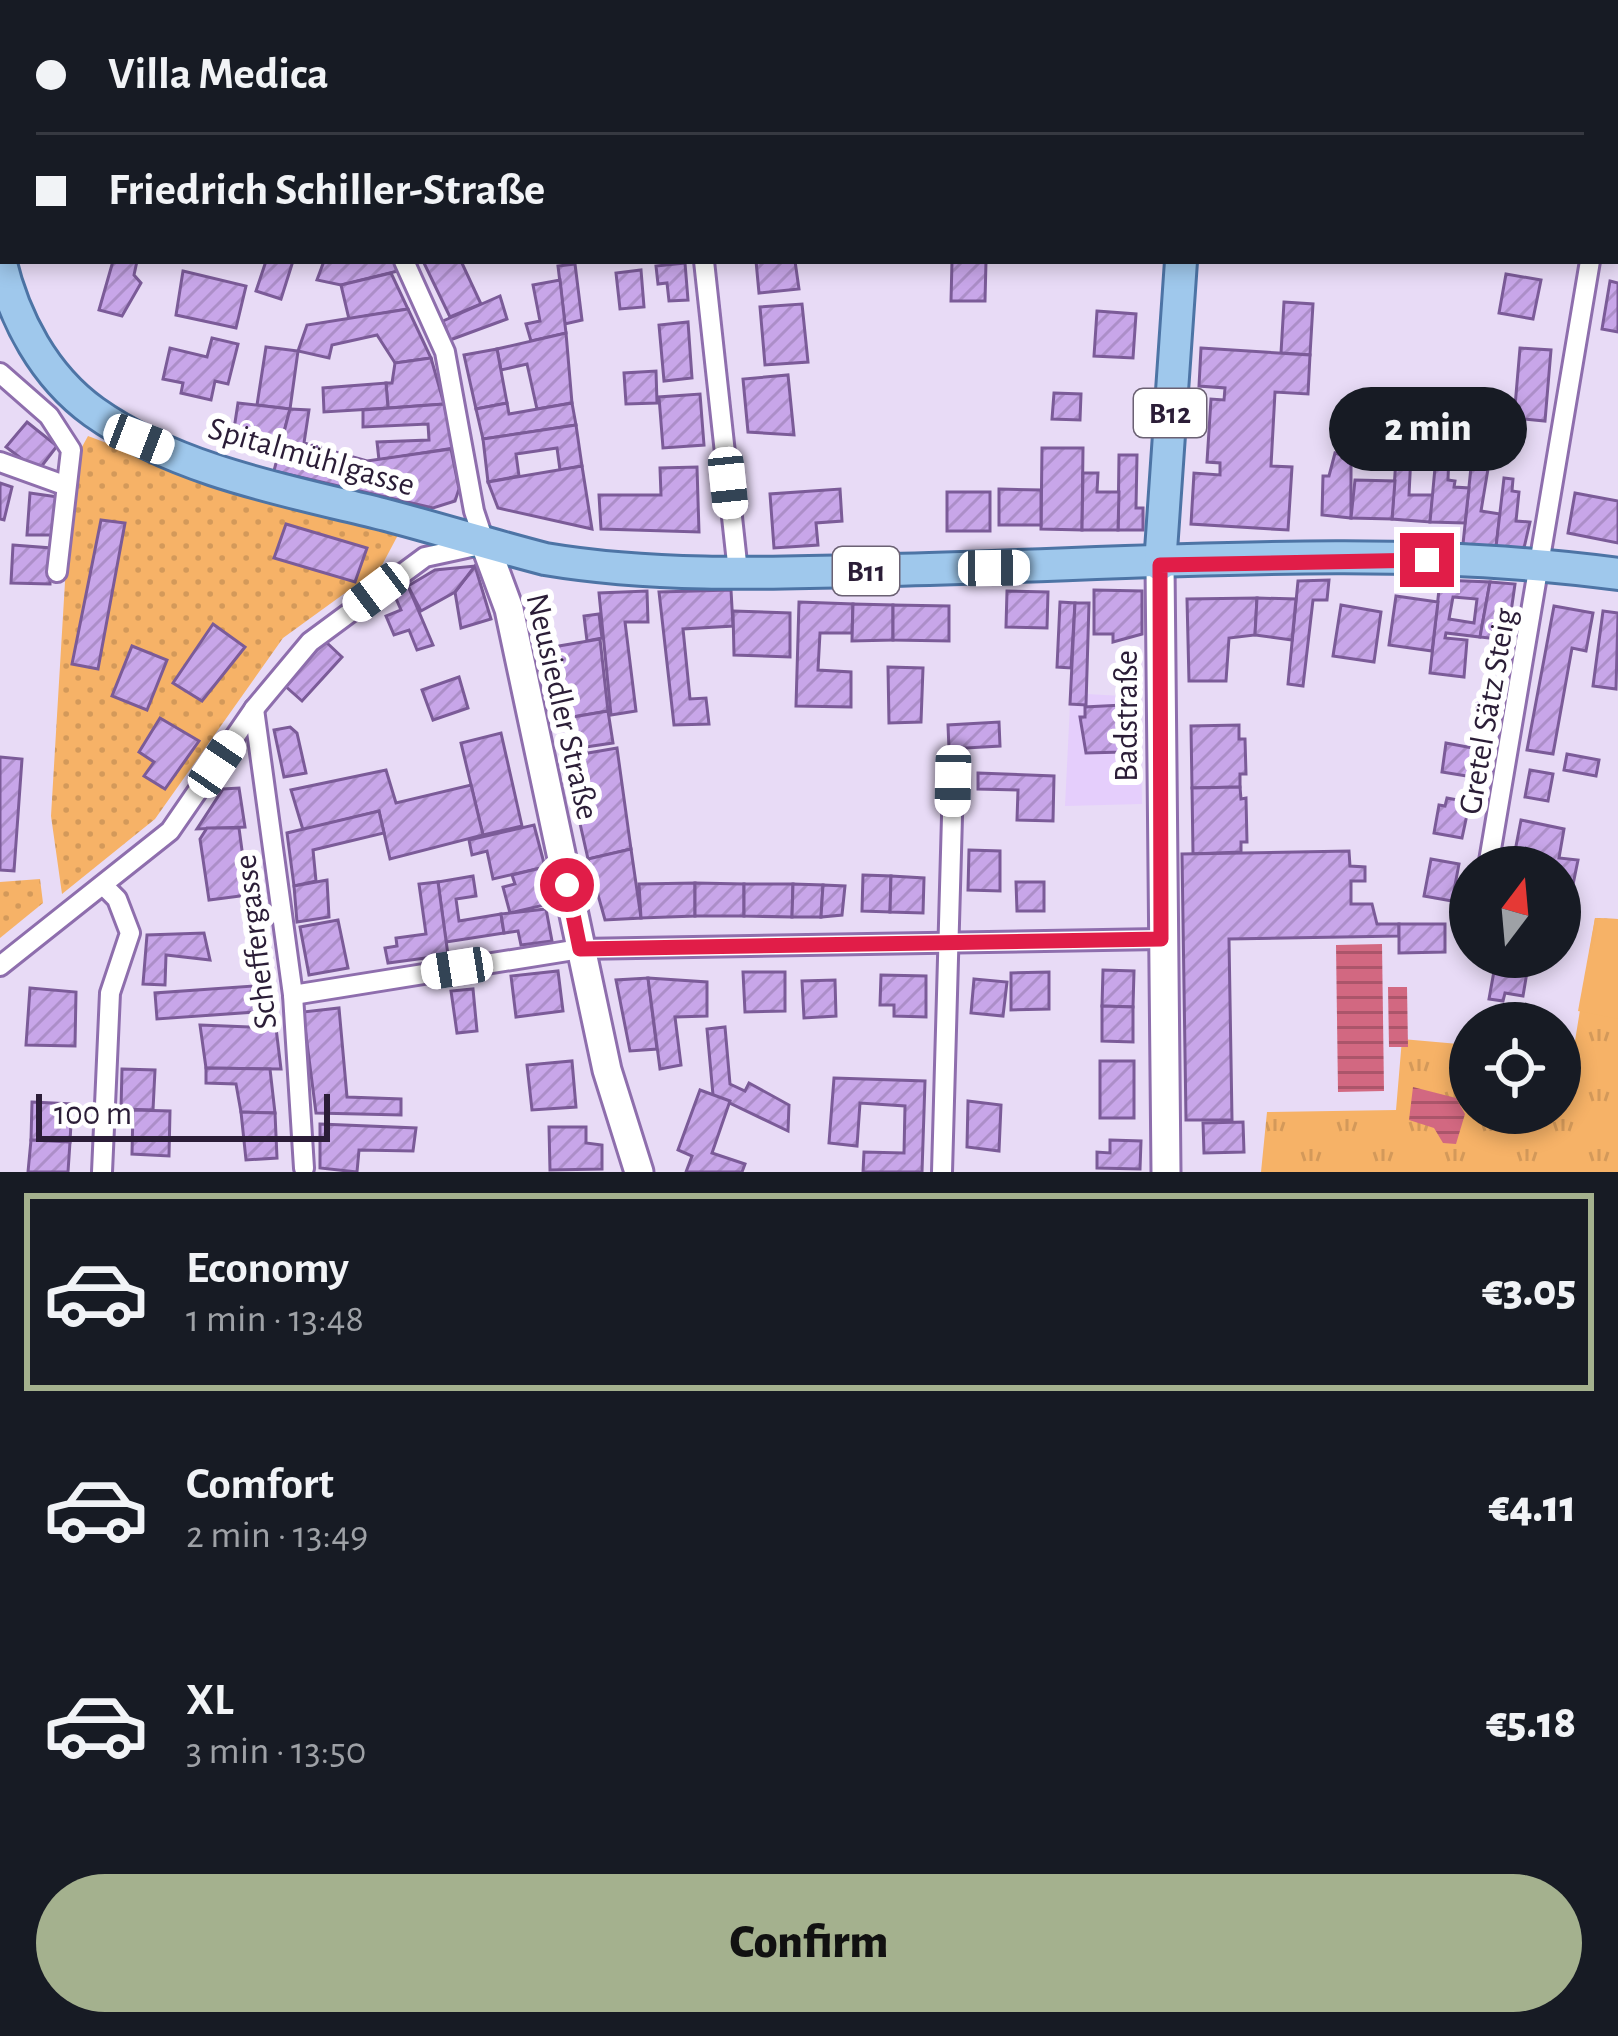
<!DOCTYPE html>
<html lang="en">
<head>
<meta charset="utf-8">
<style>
  body { margin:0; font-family:"Alegreya Sans",sans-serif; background:#20242c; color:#f1f3f6; height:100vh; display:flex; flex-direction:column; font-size:45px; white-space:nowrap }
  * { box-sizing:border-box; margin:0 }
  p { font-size:39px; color:#9ea1a6 }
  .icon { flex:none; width:66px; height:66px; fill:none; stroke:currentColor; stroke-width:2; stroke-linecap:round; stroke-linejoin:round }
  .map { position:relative; height:1172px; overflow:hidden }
  .sheet { display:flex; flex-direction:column; background:#171b24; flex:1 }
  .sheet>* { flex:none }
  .banner { position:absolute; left:0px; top:0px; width:1620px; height:264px; box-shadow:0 6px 18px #0003; display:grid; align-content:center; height:264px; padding:0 36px; background:#171b24 }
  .needle { width:78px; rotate:16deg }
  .buttons { position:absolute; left:1449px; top:846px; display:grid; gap:24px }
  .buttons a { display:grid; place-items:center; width:132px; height:132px; border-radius:50%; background:#171b24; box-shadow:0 6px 18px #0003; font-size:60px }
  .scale { position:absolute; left:36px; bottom:30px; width:294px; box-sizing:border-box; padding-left:12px; border:6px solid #2b1d37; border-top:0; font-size:33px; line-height:42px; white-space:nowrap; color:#2b1d37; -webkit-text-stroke:9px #fff; paint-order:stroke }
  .end { position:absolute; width:54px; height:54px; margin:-27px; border:15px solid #e11d48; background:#fff; box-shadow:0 0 0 6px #fff }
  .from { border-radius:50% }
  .bubble { position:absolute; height:84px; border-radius:42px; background:#171b24; box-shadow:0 6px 18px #0003; font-size:39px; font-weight:800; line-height:84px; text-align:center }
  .car { position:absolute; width:36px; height:72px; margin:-36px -18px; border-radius:15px; box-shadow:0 0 9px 3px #0007; background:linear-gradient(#fff 24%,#345 0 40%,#fff 0 76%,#345 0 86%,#fff 0) }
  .banner b { display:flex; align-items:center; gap:42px; height:114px; font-size:45px }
  .banner b+b { border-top:3px solid #363941 }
  .banner i { width:30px; height:30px; background:#f1f3f6 }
  ul { padding:21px 0 0; list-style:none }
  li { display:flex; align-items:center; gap:36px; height:198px; margin:0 24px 18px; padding:0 12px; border:6px solid transparent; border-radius:0px }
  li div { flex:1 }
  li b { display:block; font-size:45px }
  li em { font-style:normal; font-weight:800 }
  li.current { border-color:#a4b18e }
  li>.icon { width:108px; height:108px; stroke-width:1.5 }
  .cta { display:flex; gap:24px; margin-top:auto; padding:24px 36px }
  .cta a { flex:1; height:138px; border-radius:72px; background:#a4b18e; color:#111; font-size:48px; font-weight:800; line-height:138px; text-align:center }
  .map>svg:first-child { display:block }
  .built { fill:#e5cefc }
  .grass { fill:url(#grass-tufts) }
  .park { fill:url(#park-dots) }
  .pitch { fill:#f6b267 }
  .water { fill:url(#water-rules) }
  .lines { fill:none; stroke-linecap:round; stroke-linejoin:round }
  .river { stroke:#d26881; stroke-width:36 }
  .building { fill:url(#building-hatch); stroke:#7b5b98; stroke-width:3; fill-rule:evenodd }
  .street-casing { stroke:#8e6ead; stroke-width:24 }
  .secondary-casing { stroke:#8e6ead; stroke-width:33 }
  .primary-casing { stroke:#4d74a5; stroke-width:36 }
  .street { stroke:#fff; stroke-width:18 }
  .secondary { stroke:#fff; stroke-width:27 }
  .primary { stroke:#9fc8ec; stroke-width:30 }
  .route { stroke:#e11d48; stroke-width:15 }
  .labels { text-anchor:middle; stroke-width:12; stroke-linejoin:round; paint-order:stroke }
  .shield { fill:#fff; stroke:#6b6173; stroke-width:3 }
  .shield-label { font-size:30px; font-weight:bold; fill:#2b1d37 }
  .street-label { font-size:33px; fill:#2b1d37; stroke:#fff }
</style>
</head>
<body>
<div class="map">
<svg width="1618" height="1172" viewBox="0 0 1618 1172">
  <defs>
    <pattern id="grass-tufts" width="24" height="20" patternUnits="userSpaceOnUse" patternTransform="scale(3)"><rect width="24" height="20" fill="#f6b267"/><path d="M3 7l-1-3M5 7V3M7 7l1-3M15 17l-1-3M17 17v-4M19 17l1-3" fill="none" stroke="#d3995a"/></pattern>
    <pattern id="park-dots" width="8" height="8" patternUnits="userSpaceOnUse" patternTransform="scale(3)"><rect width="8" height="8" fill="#f6b267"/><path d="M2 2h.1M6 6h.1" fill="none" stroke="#d3995a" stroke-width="1.8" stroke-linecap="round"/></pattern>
    <pattern id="water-rules" width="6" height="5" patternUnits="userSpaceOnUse" patternTransform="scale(3)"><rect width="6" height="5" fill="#d26881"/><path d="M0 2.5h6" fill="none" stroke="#ab556a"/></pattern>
    <pattern id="building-hatch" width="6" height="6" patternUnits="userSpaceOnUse" patternTransform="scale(3)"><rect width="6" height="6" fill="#c8a6e9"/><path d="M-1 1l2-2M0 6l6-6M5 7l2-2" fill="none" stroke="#ac8ec8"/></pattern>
  </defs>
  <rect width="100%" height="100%" fill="#e8dbf6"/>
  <path class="built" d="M1075,603H1089L1087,694L1140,697L1142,804L1065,806Z"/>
  <path class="grass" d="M1595,918L1618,919V1172H1261L1267,1112L1396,1110L1402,1039L1470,1045V1113H1560V1053H1573Z"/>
  <g class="park">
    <path d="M88,436L242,494L398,535L381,567L283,638L155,819L62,894L51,816L72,465Z"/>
    <path d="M40,879L43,903L0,938V882Z"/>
  </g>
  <path class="pitch" d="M1595,918L1618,919V1019L1578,1011Z"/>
  <g class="water">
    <path d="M1382,944L1384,1091L1338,1092L1336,945Z"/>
    <path d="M1388,987H1407L1408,1047H1389Z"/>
    <path d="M1413,1087L1456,1098L1465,1114L1456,1144L1443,1143L1434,1128L1409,1120Z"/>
  </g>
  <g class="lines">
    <g class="river">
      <path d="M211,0L212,3"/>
      <path d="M524,3V0"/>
    </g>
  </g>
  <g class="building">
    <path d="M538,0H652L653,3H537Z"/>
    <path d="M113,261H137L134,275L141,283L122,316L99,310Z"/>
    <path d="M266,261H293L281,299L256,291Z"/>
    <path d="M324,261H398L402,270L341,285L317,280Z"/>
    <path d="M423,261H461L481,304L450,317Z"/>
    <path d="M756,261H795L799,289L759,293Z"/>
    <path d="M952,261H986L985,301H951Z"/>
    <path d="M685,263L688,300L669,301L667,283L658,284L656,266Z"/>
    <path d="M575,264L582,320L565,324L558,266Z"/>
    <path d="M641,270L644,307L620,309L616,273Z"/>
    <path d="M183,271L246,286L236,328L176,315Z"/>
    <path d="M391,273L408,309L349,319L341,285Z"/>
    <path d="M1506,274L1541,280L1533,319L1499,313Z"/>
    <path d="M560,280L566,333L531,341L526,324L540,321L533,285Z"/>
    <path d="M1610,281L1618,283V332L1602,329Z"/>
    <path d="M500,296L507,319L450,340L443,321Z"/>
    <path d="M1284,302L1313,304L1310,355L1281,353Z"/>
    <path d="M802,304L808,362L765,365L760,307Z"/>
    <path d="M408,309L431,358L395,363L377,335L332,345L329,358L298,351L307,325Z"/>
    <path d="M1097,311L1136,314L1133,358L1094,356Z"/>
    <path d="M688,322L692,378L664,381L659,325Z"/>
    <path d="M566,333L572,403L537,409L527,364L501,370L497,349Z"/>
    <path d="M212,338L238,344L228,384L215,381L211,400L181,393L183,383L163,379L170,348L207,357Z"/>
    <path d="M266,347L298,351L290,409L257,405Z"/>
    <path d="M1201,348L1310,355L1308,394L1275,392L1271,466L1292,467L1288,530L1191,524L1194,473L1220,475V463L1207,462L1211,399L1224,400L1225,388L1199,386Z"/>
    <path d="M1520,348L1551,350L1545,421L1514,418Z"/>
    <path d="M497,349L507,403L476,409L464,355Z"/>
    <path d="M431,358L444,404L388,408L386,383H392L395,363Z"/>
    <path d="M656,371L657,403L626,404L624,373Z"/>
    <path d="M788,375L794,435L748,432L743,379Z"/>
    <path d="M386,383L388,408L324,412L323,388Z"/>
    <path d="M1054,393L1081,394L1080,420L1052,419Z"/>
    <path d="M700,394L704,445L663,448L659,397Z"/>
    <path d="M238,403L290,409L278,455L232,442Z"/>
    <path d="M507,403L509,414L572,403L576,425L483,439L476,409Z"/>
    <path d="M444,404L454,448L379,460L377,442L429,440L428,424L363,427V410Z"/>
    <path d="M290,409L309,410L304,443L367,461L451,449L459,489L455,501L433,508L274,471Z"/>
    <path d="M1399,413L1413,414L1409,495H1433L1430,522L1392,519Z"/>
    <path d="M27,422L57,446L38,471L6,447Z"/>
    <path d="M576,425L582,466L560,470L557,448L516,454L519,476L488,482L483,439Z"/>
    <path d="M1475,429L1489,430L1493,439L1481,511L1500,514L1496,547L1463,544Z"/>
    <path d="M1438,435L1474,438L1472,455L1449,453L1448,480L1455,481L1454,487L1469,488L1465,523L1430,522Z"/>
    <path d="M1042,448H1083L1082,530L1041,529Z"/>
    <path d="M1335,453L1351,458V518L1322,515L1323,476H1329Z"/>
    <path d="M1119,455H1137L1136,508H1143V530H1118Z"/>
    <path d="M582,466L592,529L498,508L488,482Z"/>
    <path d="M697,467L699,532L601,529L599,495H661L660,468Z"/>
    <path d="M1083,473H1098L1097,492H1119L1118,530H1082Z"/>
    <path d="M1504,478L1513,479L1512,491L1519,492L1516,521L1530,522L1524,548L1496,547Z"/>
    <path d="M1355,480L1395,481L1392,519L1351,518Z"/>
    <path d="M0,483L12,487L4,520L0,519Z"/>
    <path d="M840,489L842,521L816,523L818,545L774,548L770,494Z"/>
    <path d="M999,489L1041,490V525H999Z"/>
    <rect x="947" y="492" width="43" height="39"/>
    <path d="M30,493L58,497L55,535H27Z"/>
    <path d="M1575,493L1618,501V543L1568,533Z"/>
    <path d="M101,520L125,523L98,669L72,664Z"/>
    <path d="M286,524L367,548L355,582L274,558Z"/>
    <path d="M13,545L51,548L50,584L11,583Z"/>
    <path d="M475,566L491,619L461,628L455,592Z"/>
    <path d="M475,566L455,592L421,611L408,586L435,570Z"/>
    <path d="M1329,580L1327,600H1313L1303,686L1288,684L1298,581Z"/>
    <path d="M1440,580L1490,582L1480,637L1446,633L1445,638L1467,640L1464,677L1430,673ZM1453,597L1477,599L1474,623L1449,619Z"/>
    <path d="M1490,582L1515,584L1507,640L1480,637Z"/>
    <path d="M408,586L433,645L417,650L409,630L394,635L386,616L401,610L394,594Z"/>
    <path d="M731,590L733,626L683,629L690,699L706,698L709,724L674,725L659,592Z"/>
    <path d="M1094,590L1142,591V634L1113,642V634H1094Z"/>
    <path d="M647,591L648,622H625L636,711L611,715L599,593Z"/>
    <path d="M1007,591L1048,592L1047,628L1006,627Z"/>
    <path d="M1396,596L1438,602L1432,651L1389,645Z"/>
    <path d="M1257,598L1255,635L1229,638L1226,681H1189L1187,599Z"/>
    <path d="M1257,598L1296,599L1292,640L1255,635Z"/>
    <path d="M799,602L853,604L852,633H820L818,670L851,672V707L796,706Z"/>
    <path d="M1060,602L1075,603L1071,668L1057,667Z"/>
    <path d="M1075,603H1089L1086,705L1070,704Z"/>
    <path d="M853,604L893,605V640L852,641Z"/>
    <path d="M893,605L949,606V641L893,640Z"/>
    <path d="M1341,605L1381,612L1374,662L1333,656Z"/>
    <path d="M1554,606L1593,613L1586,651L1572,648L1553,754L1527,750Z"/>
    <path d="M733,611L790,613V657L734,655Z"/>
    <path d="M1603,611L1618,613L1616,689L1593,686Z"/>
    <path d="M599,614L602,638L587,641L584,616Z"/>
    <path d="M213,624L245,647L202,701L173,683Z"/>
    <path d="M600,639L608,711L567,718L553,647Z"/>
    <path d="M325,641L342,657L302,701L284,685Z"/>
    <path d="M132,646L167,660L147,710L112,696Z"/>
    <path d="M888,667L923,668L921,722L889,723Z"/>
    <path d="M459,677L468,708L433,720L422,690Z"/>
    <path d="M1122,705L1123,752L1086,753L1080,717H1085V707Z"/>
    <path d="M608,711L613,743L572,749L567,718Z"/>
    <path d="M160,718L199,741L165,789L144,776L154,762L139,752Z"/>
    <path d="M999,722L1000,746L949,749L948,725Z"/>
    <path d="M1239,725V739H1245L1246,774H1240V787L1192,788L1191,726Z"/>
    <path d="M290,727L297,733L306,773L284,777L274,730Z"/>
    <path d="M501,733L522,826L483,835L461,743Z"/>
    <path d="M1446,743L1478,749L1473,777L1442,772Z"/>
    <path d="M617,748L631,849L588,859L565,757Z"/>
    <path d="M1567,754L1599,760L1596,776L1564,770Z"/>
    <path d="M0,757L22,759L14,871L0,870Z"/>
    <path d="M386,770L396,803L471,785L483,835L390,859L379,811L303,830L291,790Z"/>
    <path d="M1530,770L1553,774L1548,801L1525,797Z"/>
    <path d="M978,773L1054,776L1053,821L1017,820L1018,790L978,789Z"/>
    <path d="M1240,787L1241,799L1246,798L1247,842H1241V852L1193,854L1192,788Z"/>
    <path d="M239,788L245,827L197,829L223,789Z"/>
    <path d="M1447,798L1463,801L1462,809L1468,810L1462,838L1434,833L1439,805L1445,806Z"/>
    <path d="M379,811L384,833L313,850L316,881L294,886L287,833Z"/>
    <path d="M1521,820L1564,829L1559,858L1578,860L1569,904H1560V867H1512Z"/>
    <path d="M534,825L545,867L493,879L487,851L472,855L469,840Z"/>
    <path d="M207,828H239L248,895L209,900L200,839Z"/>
    <path d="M631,849L641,918L605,920L588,859Z"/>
    <path d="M969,850L1000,851V891L968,890Z"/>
    <path d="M1349,851L1350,866L1365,867V881H1351V904H1372L1377,924H1399V936L1229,939L1232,1120H1186L1182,854Z"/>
    <path d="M1431,859L1459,864L1452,901L1424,896Z"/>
    <path d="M545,867L553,903L510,913L503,887L515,884L512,875Z"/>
    <path d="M863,875L891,876L890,912L862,911Z"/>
    <path d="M473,876L476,896L456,899L459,921L501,914L504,933L446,942L438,882Z"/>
    <path d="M891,876L924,878L923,913L890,912Z"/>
    <path d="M327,880L329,917L297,922L294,886Z"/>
    <path d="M438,882L448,955L388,963L385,948L397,946L396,938L426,934L419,884Z"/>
    <path d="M1016,882H1044V911H1017Z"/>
    <path d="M695,883V916L641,918L639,884Z"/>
    <path d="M695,883L744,884V916H695Z"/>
    <path d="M744,884H793L792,917L744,916Z"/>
    <path d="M793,884L823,885L821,917H792Z"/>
    <path d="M823,885L845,886L842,915L821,917Z"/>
    <path d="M546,909L552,941L521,945L518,931L504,933L501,914Z"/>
    <path d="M338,920L348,968L309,975L300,927Z"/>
    <path d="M1399,924H1445V952L1399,953Z"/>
    <path d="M204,933L210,960L166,955L165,985L143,984L147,935Z"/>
    <path d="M1514,958L1529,960L1523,996L1505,993L1503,1001L1489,999L1496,960L1513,963Z"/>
    <path d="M1103,970L1134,971L1133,1007L1102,1006Z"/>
    <path d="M558,971L563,1011L516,1017L511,976Z"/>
    <path d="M743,972H785V1011L745,1012Z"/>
    <path d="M1049,972V1009L1011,1010V973Z"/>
    <path d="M881,975L926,976V1017L894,1016V1005H880Z"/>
    <path d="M648,978L657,1049L630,1051L616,980Z"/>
    <path d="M648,978L707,982V1016L675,1017L681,1065L660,1069Z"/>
    <path d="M974,979L1007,982L1003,1016L971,1013Z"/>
    <path d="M835,980L836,1016L804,1018L802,981Z"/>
    <path d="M253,986L255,1012L157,1019L155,993Z"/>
    <path d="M30,988L76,992L75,1046L26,1045Z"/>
    <path d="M473,989L477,1031L457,1033L451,991Z"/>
    <path d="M1102,1006L1133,1007V1042L1102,1041Z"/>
    <path d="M339,1008L347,1097L401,1099V1115L316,1113L303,1012Z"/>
    <path d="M200,1025L276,1028L281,1069L206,1068Z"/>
    <path d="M725,1027L730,1084L745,1091L749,1083L789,1105L788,1131L713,1095L707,1029Z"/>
    <path d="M572,1061L576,1107L532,1110L527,1065Z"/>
    <rect x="1100" y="1061" width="34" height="57"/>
    <path d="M206,1068L270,1069L275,1113L241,1112L236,1084L206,1083Z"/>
    <path d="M122,1069L155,1070L153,1110L121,1109Z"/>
    <path d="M834,1078L925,1081L922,1172H863L864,1152L904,1153L905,1106L860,1103L857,1146L829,1143Z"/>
    <path d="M700,1090L730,1101L712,1153L745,1164L742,1172H686L692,1156L678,1150Z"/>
    <path d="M968,1101L1001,1105L999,1151L967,1147Z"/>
    <path d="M32,1102L72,1104L70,1142L31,1140Z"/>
    <path d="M133,1110L170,1111L169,1156L132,1154Z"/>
    <path d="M241,1112L275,1113L277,1158L246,1160Z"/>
    <path d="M1243,1122L1244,1152L1204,1153L1203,1123Z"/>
    <path d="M320,1124L416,1128L413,1151L359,1150L357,1172L320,1168Z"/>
    <path d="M549,1127H586V1143L602,1145V1169L550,1170Z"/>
    <path d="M31,1140L70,1142L68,1172H28Z"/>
    <path d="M1110,1140L1141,1141L1140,1169L1097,1168V1152L1110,1153Z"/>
  </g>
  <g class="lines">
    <defs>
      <g id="street">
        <path d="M678,0V3"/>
        <path d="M330,3V0"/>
        <path d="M0,33H3"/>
        <path d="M1617,156L1618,152"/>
        <path d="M704,261L738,572"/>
        <path d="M0,373L49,416L71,450L57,572"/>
        <path d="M0,462L64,485"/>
        <path d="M254,709L293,995L304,1168"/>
        <path d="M1488,867L1590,261"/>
        <path d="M0,966L170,831L254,709L310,642L425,557L485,544L474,511L445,352L404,261"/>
        <path d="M293,995L580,949L1161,939"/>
        <path d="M102,1172L110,993L130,933L117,899L104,886"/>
        <path d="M942,1172L953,781"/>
      </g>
      <g id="secondary">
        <path d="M485,544L509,609L607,1070L639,1172"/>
        <path d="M1160,565L1166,1172"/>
      </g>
      <g id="primary">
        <path d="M1199,3V0"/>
        <path d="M0,260C14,319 44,376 94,412C177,471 289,491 386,515C439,529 491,545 545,559C658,578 776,573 890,570C1129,565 1381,542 1618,574"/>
        <path d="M1160,565L1181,261"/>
      </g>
    </defs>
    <use href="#street" class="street-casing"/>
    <use href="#secondary" class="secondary-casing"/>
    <use href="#primary" class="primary-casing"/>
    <use href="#street" class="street"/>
    <use href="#secondary" class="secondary"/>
    <use href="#primary" class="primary"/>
  </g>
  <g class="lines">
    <path class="route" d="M567,885L580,949L1161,939L1160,565L1427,560"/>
  </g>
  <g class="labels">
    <g class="shield">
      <rect x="1134" y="389" width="72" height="48" rx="9"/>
      <rect x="833" y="547" width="66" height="48" rx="9"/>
    </g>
    <g class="shield-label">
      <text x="1170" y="423">B12</text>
      <text x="866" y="581">B11</text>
    </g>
    <g class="street-label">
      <text transform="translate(312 455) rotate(16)" y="12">Spitalmühlgasse</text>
      <text transform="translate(564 706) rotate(77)" y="12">Neusiedler Straße</text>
      <text transform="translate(1486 711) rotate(-80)" y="12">Gretel Sätz Steig</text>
      <text transform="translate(1125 716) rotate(-90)" y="12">Badstraße</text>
      <text transform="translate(254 942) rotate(-97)" y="12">Scheffergasse</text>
    </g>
  </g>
</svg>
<div class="buttons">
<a><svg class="needle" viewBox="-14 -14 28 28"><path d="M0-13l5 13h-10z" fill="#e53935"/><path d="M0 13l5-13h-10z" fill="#9ea1a6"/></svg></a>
<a><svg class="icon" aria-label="locate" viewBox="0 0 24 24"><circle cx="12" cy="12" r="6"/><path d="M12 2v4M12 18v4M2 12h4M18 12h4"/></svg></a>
</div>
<div class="scale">100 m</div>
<i class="end from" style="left:567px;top:885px"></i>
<i class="end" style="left:1427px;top:560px"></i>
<div class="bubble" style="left:1329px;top:387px;width:198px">2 min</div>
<i class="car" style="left:139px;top:439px;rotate:111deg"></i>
<i class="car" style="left:728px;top:483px;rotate:174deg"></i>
<i class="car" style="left:994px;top:568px;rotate:89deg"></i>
<i class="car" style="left:376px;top:592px;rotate:233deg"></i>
<i class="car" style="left:217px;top:764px;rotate:34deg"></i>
<i class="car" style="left:953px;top:781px;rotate:181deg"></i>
<i class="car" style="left:457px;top:968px;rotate:261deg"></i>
<div class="banner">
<b><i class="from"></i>Villa Medica</b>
<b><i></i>Friedrich Schiller-Straße</b>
</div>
</div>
<section class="sheet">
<ul>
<li class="current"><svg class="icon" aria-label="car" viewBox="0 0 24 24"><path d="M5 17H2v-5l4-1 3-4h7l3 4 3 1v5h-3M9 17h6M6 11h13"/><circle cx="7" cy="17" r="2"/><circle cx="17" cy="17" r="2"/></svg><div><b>Economy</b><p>1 min · 13:48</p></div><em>€3.05</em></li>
<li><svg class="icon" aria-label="car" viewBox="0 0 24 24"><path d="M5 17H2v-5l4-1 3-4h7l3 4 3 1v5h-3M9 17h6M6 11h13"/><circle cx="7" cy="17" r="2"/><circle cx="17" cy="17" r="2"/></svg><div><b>Comfort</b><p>2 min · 13:49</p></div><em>€4.11</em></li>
<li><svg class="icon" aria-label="car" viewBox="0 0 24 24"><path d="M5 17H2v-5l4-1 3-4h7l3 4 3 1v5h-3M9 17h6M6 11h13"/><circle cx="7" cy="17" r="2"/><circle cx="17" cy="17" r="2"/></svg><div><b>XL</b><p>3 min · 13:50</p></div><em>€5.18</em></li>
</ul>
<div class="cta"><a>Confirm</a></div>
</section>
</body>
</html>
